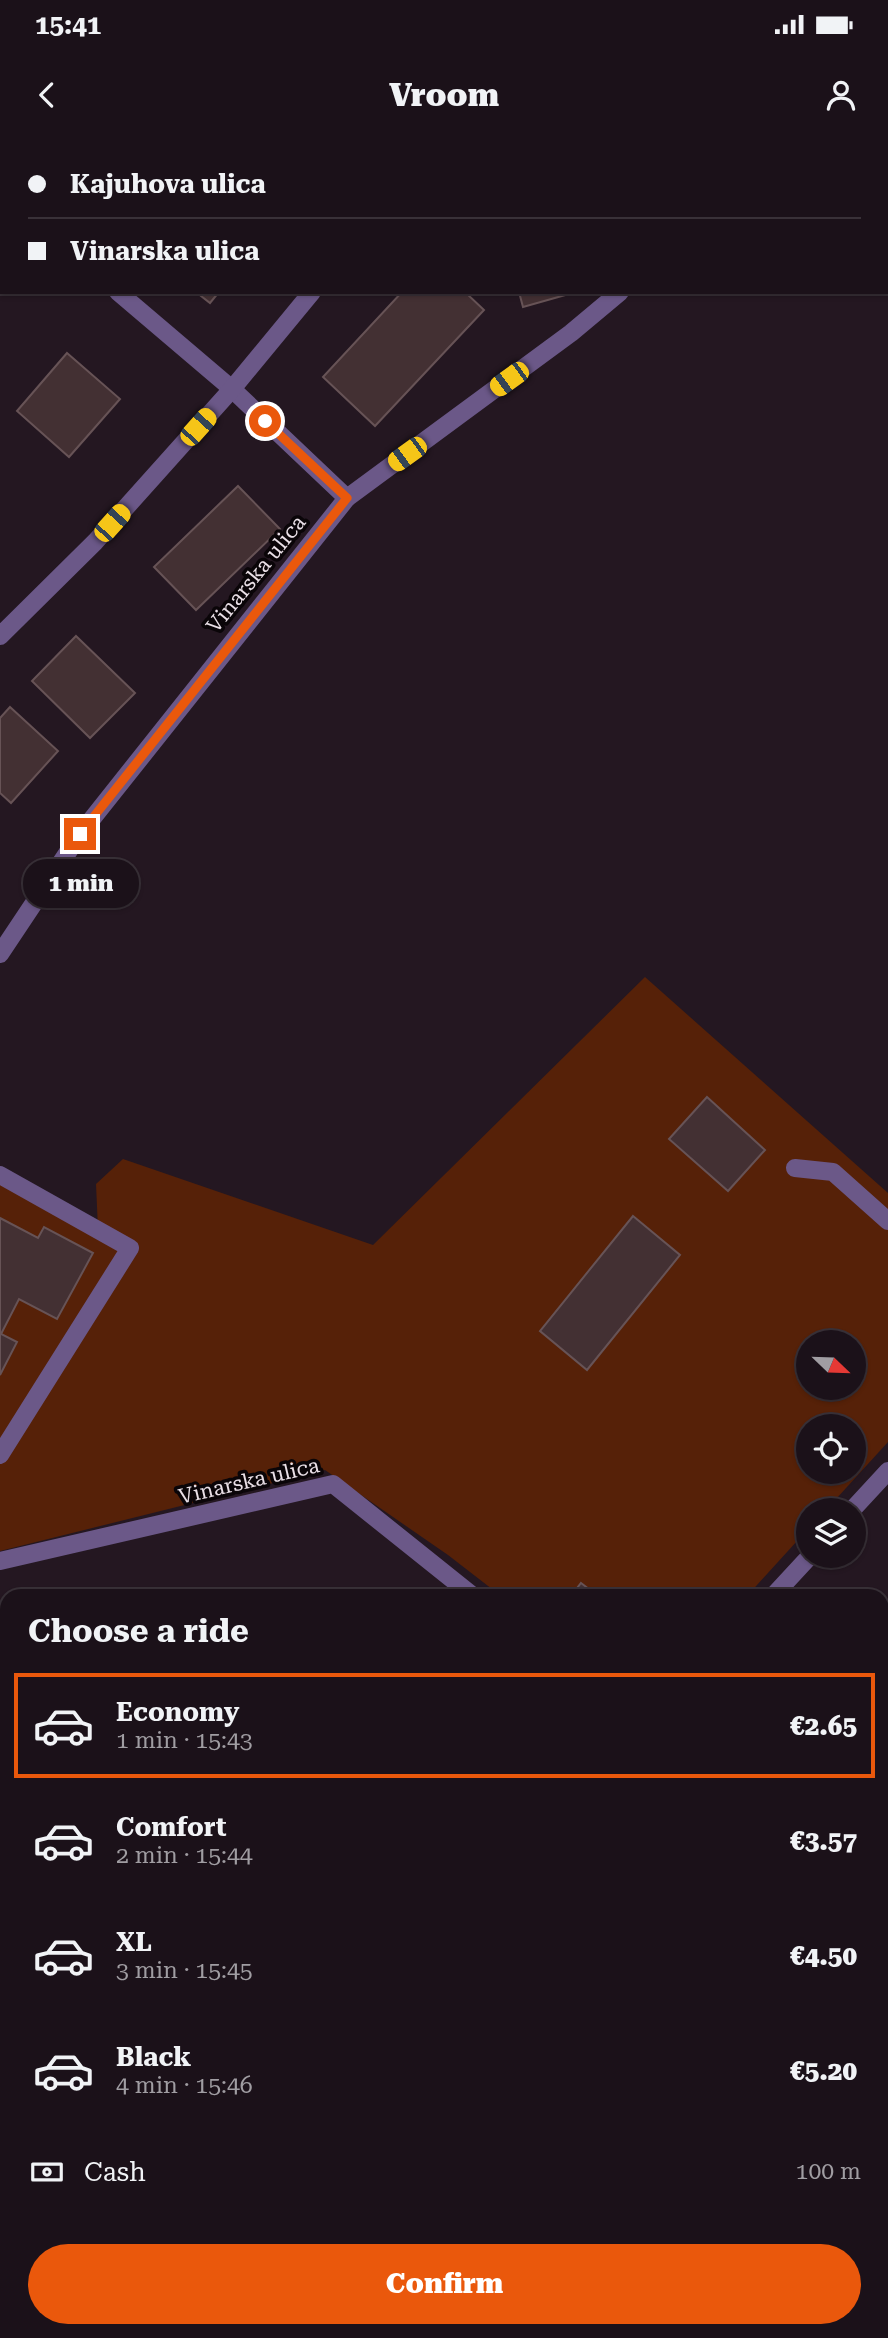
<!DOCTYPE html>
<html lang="en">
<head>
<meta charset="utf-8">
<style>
  body { margin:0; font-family:"Roboto Serif",serif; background:#241a22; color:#f1f3f6; height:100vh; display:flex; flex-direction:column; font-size:26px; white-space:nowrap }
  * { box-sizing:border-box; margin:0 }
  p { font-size:23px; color:#a09da2 }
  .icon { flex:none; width:38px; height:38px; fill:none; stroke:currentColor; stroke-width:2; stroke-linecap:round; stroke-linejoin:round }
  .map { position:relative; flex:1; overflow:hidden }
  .sheet { position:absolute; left:0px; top:1449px; width:889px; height:749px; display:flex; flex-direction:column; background:#1b1119; border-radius:21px 21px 0 0; box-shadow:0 2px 5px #0004,0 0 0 2px #393138 }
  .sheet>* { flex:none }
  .guide { position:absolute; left:0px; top:0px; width:889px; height:154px; box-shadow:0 2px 5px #0004,0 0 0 2px #393138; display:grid; align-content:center; height:154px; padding:0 28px; background:#1b1119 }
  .needle { width:46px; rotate:113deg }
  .buttons { position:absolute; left:796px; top:1190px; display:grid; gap:14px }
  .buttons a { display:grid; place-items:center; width:70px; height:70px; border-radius:50%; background:#1b1119; box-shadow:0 2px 5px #0004,0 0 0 2px #393138; font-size:35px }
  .end { position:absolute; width:32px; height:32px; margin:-16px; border:9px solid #ea580c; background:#fff; box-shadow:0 0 0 4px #fff }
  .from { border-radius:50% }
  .bubble { position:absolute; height:49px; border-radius:24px; background:#1b1119; box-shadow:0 2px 5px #0004,0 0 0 2px #393138; font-size:23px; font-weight:800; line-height:49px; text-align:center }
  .car { position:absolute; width:21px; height:42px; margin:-21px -10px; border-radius:9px; box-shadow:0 0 5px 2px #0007; background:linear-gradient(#f5c518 24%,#345 0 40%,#f5c518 0 76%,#345 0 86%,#f5c518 0) }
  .guide b { display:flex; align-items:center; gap:24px; height:66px; font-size:26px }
  .guide b+b { border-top:2px solid #393138 }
  .guide i { width:18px; height:18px; background:#f1f3f6 }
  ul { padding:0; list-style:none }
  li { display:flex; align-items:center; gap:21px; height:105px; margin:0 14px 10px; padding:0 14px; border:4px solid transparent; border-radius:0px }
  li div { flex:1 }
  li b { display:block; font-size:26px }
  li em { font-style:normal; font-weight:800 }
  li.selected { border-color:#ea580c }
  li>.icon { width:63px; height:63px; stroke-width:1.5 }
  h2 { padding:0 28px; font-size:32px; line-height:84px }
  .pay { display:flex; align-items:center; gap:18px; height:77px; padding:0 28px; font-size:26px }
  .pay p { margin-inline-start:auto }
  .action { display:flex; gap:14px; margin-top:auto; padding:14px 28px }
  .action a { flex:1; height:80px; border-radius:42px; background:#ea580c; color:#fff; font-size:28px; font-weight:800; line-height:80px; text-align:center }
  .status { display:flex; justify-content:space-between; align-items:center; height:49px; padding:0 35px; background:#1b1119; direction:ltr }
  .status svg { height:19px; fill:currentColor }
  header { display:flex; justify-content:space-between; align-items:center; height:91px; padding:0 28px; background:#1b1119; font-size:32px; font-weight:800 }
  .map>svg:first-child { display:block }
  .green { fill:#562108; fill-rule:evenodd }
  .building { fill:#433033; stroke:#675356; stroke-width:2 }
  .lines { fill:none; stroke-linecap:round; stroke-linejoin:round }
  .minor { stroke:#6b5888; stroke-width:18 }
  .route { stroke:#ea580c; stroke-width:9 }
  .labels { text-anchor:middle; stroke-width:7; stroke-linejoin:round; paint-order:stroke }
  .street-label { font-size:21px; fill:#eae0e7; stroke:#0a0508 }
</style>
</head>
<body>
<div class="status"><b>15:41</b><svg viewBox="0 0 49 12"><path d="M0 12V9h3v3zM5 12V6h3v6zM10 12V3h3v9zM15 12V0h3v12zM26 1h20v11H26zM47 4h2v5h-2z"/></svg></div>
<header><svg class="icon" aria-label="back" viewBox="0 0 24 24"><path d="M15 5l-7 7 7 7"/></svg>Vroom<svg class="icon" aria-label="person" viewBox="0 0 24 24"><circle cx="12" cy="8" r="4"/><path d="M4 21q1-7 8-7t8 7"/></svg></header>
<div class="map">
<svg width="888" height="2198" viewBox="0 0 888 2198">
  <rect width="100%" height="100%" fill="#241721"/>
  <path class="green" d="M645,837L888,1053V1302L826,1370H808V1389L747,1456H501L448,1415L325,1330L0,1411V1035L98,1089L96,1044L123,1019L373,1105ZM808,1202H854V1248H808ZM808,1286H854V1332H808Z"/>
  <g class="building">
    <path d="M258,0H334L332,2Z"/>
    <path d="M196,152H219L210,163Z"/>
    <path d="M402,152H465L484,170L375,286L323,237Z"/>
    <path d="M519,152H576L523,167Z"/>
    <path d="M67,213L120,259L69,317L17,271Z"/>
    <path d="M238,346L280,389L196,470L154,427Z"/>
    <path d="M76,496L135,553L90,598L32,541Z"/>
    <path d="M10,567L58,611L11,663L0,653V578Z"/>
    <path d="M707,957L765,1010L728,1051L669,999Z"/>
    <path d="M633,1076L680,1115L587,1230L540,1191Z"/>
    <path d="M0,1078L38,1098L44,1087L93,1113L57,1179L19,1159L1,1194L17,1202L0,1235Z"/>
    <path d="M581,1443L598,1456H571Z"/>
    <path d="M7,2022V2090L0,2085V2031Z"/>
    <path d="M154,2191H257L252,2198H149Z"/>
    <path d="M432,2191H500L508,2198H426Z"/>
  </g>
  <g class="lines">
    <g class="minor">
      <path d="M436,2L438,0"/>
      <path d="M768,2L770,0"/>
      <path d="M0,52L2,53"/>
      <path d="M118,152L232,249L347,358"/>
      <path d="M0,496L95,402L232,249L312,152"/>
      <path d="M0,814L80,694L347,358L571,193L620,152"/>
      <path d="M795,1028L833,1032L888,1081"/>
      <path d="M0,1035L130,1108L0,1315"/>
      <path d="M852,1370L888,1331"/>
      <path d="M0,1421L333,1344L473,1456"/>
      <path d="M773,1456L810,1416"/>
      <path d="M0,2195L4,2198"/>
    </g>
  </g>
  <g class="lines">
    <path class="route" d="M80,694L347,358L265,281"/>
  </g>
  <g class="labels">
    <g class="street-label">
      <text transform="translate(256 434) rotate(-51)" y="7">Vinarska ulica</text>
      <text transform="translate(249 1341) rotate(-13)" y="7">Vinarska ulica</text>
    </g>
  </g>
</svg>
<div class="buttons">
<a><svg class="needle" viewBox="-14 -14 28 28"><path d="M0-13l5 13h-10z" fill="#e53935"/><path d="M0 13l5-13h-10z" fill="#a09da2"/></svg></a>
<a><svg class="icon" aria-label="locate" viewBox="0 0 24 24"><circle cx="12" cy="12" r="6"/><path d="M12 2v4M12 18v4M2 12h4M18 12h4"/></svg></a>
<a><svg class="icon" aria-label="layers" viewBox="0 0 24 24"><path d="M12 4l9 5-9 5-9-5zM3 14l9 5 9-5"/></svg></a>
</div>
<i class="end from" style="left:265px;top:281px"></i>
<i class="end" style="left:80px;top:694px"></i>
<div class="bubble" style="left:23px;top:719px;width:116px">1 min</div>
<i class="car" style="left:509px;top:239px;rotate:234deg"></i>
<i class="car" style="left:198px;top:287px;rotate:42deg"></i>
<i class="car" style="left:407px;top:314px;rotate:234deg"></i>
<i class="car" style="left:112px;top:383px;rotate:42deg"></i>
<div class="guide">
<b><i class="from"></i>Kajuhova ulica</b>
<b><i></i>Vinarska ulica</b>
</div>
<section class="sheet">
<h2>Choose a ride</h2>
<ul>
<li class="selected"><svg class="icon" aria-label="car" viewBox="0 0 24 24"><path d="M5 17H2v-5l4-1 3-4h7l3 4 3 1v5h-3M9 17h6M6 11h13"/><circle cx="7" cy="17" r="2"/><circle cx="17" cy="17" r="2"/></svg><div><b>Economy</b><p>1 min · 15:43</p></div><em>€2.65</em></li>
<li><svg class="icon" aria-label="car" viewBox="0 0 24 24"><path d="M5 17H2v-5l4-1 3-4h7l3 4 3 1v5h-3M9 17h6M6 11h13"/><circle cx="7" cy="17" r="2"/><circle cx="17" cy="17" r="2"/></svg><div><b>Comfort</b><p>2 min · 15:44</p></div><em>€3.57</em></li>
<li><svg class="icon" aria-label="car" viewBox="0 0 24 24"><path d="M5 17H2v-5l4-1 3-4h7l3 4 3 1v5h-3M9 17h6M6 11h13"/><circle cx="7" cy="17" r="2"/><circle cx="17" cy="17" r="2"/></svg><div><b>XL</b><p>3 min · 15:45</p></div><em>€4.50</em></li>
<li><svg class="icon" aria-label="car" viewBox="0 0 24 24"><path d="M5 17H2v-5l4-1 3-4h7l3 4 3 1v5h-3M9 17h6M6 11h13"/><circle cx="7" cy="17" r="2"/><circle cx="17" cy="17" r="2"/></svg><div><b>Black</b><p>4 min · 15:46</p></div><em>€5.20</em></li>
</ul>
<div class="pay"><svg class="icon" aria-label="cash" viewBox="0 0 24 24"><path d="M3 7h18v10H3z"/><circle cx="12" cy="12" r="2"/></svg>Cash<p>100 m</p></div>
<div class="action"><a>Confirm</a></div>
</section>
</div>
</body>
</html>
